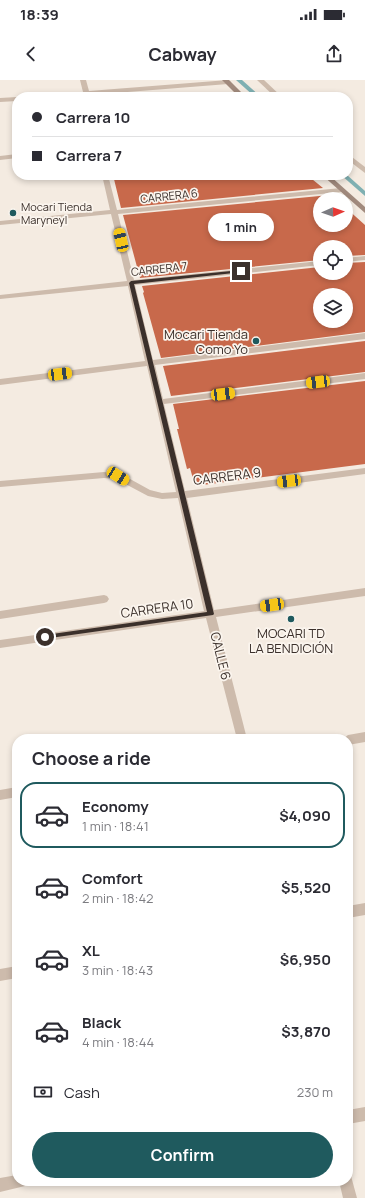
<!DOCTYPE html>
<html lang="en">
<head>
<meta charset="utf-8">
<style>
  body { margin:0; font-family:Manrope,sans-serif; background:#f7f7f7; color:#2b2b33; height:100vh; display:flex; flex-direction:column; font-size:15px; white-space:nowrap }
  * { box-sizing:border-box; margin:0 }
  p { font-size:13px; color:#7c7c81 }
  .icon { flex:none; width:22px; height:22px; fill:none; stroke:currentColor; stroke-width:2; stroke-linecap:round; stroke-linejoin:round }
  .map { position:relative; flex:1; overflow:hidden }
  .drawer { position:absolute; left:12px; top:654px; width:341px; height:452px; display:flex; flex-direction:column; background:#fff; border-radius:16px; box-shadow:0 2px 6px #0003 }
  .drawer>* { flex:none }
  .banner { position:absolute; left:12px; top:12px; width:341px; height:88px; border-radius:16px; box-shadow:0 2px 6px #0003; display:grid; align-content:center; height:88px; padding:0 20px; background:#fff }
  .needle { width:26px; rotate:88deg }
  .tools { position:absolute; left:313px; top:112px; display:grid; gap:8px }
  .tools a { display:grid; place-items:center; width:40px; height:40px; border-radius:50%; background:#fff; box-shadow:0 2px 6px #0003; font-size:20px }
  .end { position:absolute; width:18px; height:18px; margin:-9px; border:5px solid #3b302b; background:#fff; box-shadow:0 0 0 2px #fff }
  .from { border-radius:50% }
  .bubble { position:absolute; height:28px; border-radius:14px; background:#fff; box-shadow:0 2px 6px #0003; font-size:13px; font-weight:700; line-height:28px; text-align:center }
  .car { position:absolute; width:12px; height:24px; margin:-12px -6px; border-radius:5px; box-shadow:0 0 3px 1px #0007; background:linear-gradient(#f5c518 24%,#345 0 40%,#f5c518 0 76%,#345 0 86%,#f5c518 0) }
  .banner b { display:flex; align-items:center; gap:14px; height:38px; font-size:15px }
  .banner b+b { border-top:1px solid #e1e1e2 }
  .banner i { width:10px; height:10px; background:#2b2b33 }
  ul { padding:0; list-style:none }
  li { display:flex; align-items:center; gap:12px; height:66px; margin:0 8px 6px; padding:0 12px; border:2px solid transparent; border-radius:16px }
  li div { flex:1 }
  li b { display:block; font-size:15px }
  li em { font-style:normal; font-weight:700 }
  li.current { border-color:#1f5a5e }
  li>.icon { width:36px; height:36px; stroke-width:1.5 }
  h2 { padding:0 20px; font-size:18px; line-height:48px }
  .pay { display:flex; align-items:center; gap:10px; height:44px; padding:0 20px; font-size:15px }
  .pay p { margin-inline-start:auto }
  .button { display:flex; gap:8px; margin-top:auto; padding:8px 20px }
  .button a { flex:1; height:46px; border-radius:24px; background:#1f5a5e; color:#fff; font-size:16px; font-weight:700; line-height:46px; text-align:center }
  .status { display:flex; justify-content:space-between; align-items:center; height:28px; padding:0 20px; background:#fff; direction:ltr }
  .status svg { height:11px; fill:currentColor }
  header { display:flex; justify-content:space-between; align-items:center; height:52px; padding:0 20px; background:#fff; font-size:18px; font-weight:700 }
  .map>svg:first-child { display:block }
  .lines { fill:none; stroke-linecap:round; stroke-linejoin:round }
  .stream { fill:#7fb0b2; fill-rule:evenodd }
  .building { fill:#c8694b; fill-rule:evenodd }
  .street { fill:#cdbbac; fill-rule:evenodd }
  .secondary { fill:#a18a7d; fill-rule:evenodd }
  .route { fill:#3b302b }
  .poi-dot { fill:#1f5a5e; stroke:#fbf5ee; stroke-width:1.5 }
  .labels { text-anchor:middle; stroke-width:3.5; stroke-linejoin:round; paint-order:stroke }
  .far-street-label { font-size:11px; fill:#3b302b; stroke:#fbf5ee }
  .far-poi-label { font-size:11px; fill:#3b302b; stroke:#fbf5ee; text-anchor:start }
  .poi-label { font-size:13px; fill:#3b302b; stroke:#fbf5ee; text-anchor:end }
  .street-label { font-size:13px; fill:#3b302b; stroke:#fbf5ee }
</style>
</head>
<body>
<div class="status"><b>18:39</b><svg viewBox="0 0 49 12"><path d="M0 12V9h3v3zM5 12V6h3v6zM10 12V3h3v9zM15 12V0h3v12zM26 1h20v11H26zM47 4h2v5h-2z"/></svg></div>
<header><svg class="icon" aria-label="back" viewBox="0 0 24 24"><path d="M15 5l-7 7 7 7"/></svg>Cabway<svg class="icon" aria-label="share" viewBox="0 0 24 24"><path d="M12 15V3M7 8l5-5 5 5M5 13v7h14v-7"/></svg></header>
<div class="map">
<svg width="365" height="1118" viewBox="0 0 365 1118">
  <rect width="100%" height="100%" fill="#f4ebe1"/>
  <g class="lines">
    <g class="stream">
      <path d="M236,0H242L261,17H255Z"/>
      <path d="M341,95H347L365,111V116Z"/>
    </g>
  </g>
  <g class="building">
    <path d="M113,95H134L135,97L160,95H307L323,108L121,128Z"/>
    <path d="M330,115L335,119H320V145H346V128L365,145V175L346,176V167H320V180L140,198L123,135Z"/>
    <path d="M365,182V252L161,278L143,213L144,212L142,206L320,187V193H346V183ZM320,215H346V241H320Z"/>
    <path d="M365,261V292L171,316L163,286Z"/>
    <path d="M365,301V384L195,406L190,388L187,389L177,349H179L173,324Z"/>
  </g>
  <g class="lines">
    <g class="street">
      <path d="M80,0H86L89,11L228,0L231,2L228,4L90,15V17H84L83,16L38,17L41,15L83,12Z"/>
      <path d="M257,0H264L282,17H275Z"/>
      <path d="M17,17V21L0,22V18Z"/>
      <path d="M17,74V78L0,80V76Z"/>
      <path d="M348,74L365,87V93L348,80Z"/>
      <path d="M102,95H108L117,130L341,108L345,110L341,112L118,134L134,200L320,181V185L135,205L153,280L365,253V259L155,285L163,319L365,293V299L164,324L185,411L365,388V394L187,418L214,530L365,508V516L216,537L247,659H237L206,538L0,568V560L204,531L178,418L162,419L148,416L116,399L104,398L0,407V401L104,392L121,394L150,410L162,413L176,412L147,286L0,305V299L145,281L128,206L0,219V215L127,201L111,134L0,145V141L110,130Z"/>
      <path d="M365,176V180L346,182V178Z"/>
      <path d="M104,515L107,516L109,519L107,522L104,523L0,539V531Z"/>
      <path d="M365,652V662L348,665V659H343L348,655Z"/>
      <path d="M17,707V717L0,720V710Z"/>
      <path d="M365,823V835L348,838V826Z"/>
      <path d="M17,886V898L0,901V889Z"/>
      <path d="M365,1027V1041L348,1044V1030Z"/>
      <path d="M17,1095V1101H27L25,1106L0,1112V1098Z"/>
      <path d="M348,1095L351,1096L357,1118H343L339,1101H348Z"/>
    </g>
    <g class="secondary">
      <path d="M222,0H229L246,17H239Z"/>
      <path d="M322,95H329L365,127V133Z"/>
    </g>
  </g>
  <path class="route" d="M241,190L243,192L134,204L214,534L213,535L43,559L42,557L45,555L207,532L129,203L131,201Z"/>
  <g class="poi-dot">
    <circle cx="13" cy="133" r="4"/>
    <circle cx="256" cy="261" r="4"/>
    <circle cx="291" cy="539" r="4"/>
  </g>
  <g class="labels">
    <g class="far-street-label">
      <text transform="translate(169 116) rotate(-6)" y="4">CARRERA 6</text>
      <text transform="translate(159 189) rotate(-6)" y="4">CARRERA 7</text>
    </g>
    <g class="far-poi-label">
      <text x="21" y="131">Mocari Tienda<tspan x="21" dy="13">Maryneyl</tspan></text>
    </g>
    <g class="poi-label">
      <text x="248" y="259">Mocari Tienda<tspan x="248" dy="15">Como Yo</tspan></text>
      <text x="291" y="558" text-anchor="middle">MOCARI TD<tspan x="291" dy="15">LA BENDICIÓN</tspan></text>
    </g>
    <g class="street-label">
      <text transform="translate(227 396) rotate(-7)" y="5">CARRERA 9</text>
      <text transform="translate(157 528) rotate(-8)" y="5">CARRERA 10</text>
      <text transform="translate(221 576) rotate(76)" y="5">CALLE 6</text>
    </g>
  </g>
</svg>
<div class="tools">
<a><svg class="needle" viewBox="-14 -14 28 28"><path d="M0-13l5 13h-10z" fill="#e53935"/><path d="M0 13l5-13h-10z" fill="#7c7c81"/></svg></a>
<a><svg class="icon" aria-label="locate" viewBox="0 0 24 24"><circle cx="12" cy="12" r="6"/><path d="M12 2v4M12 18v4M2 12h4M18 12h4"/></svg></a>
<a><svg class="icon" aria-label="layers" viewBox="0 0 24 24"><path d="M12 4l9 5-9 5-9-5zM3 14l9 5 9-5"/></svg></a>
</div>
<i class="end from" style="left:45px;top:557px"></i>
<i class="end" style="left:241px;top:191px"></i>
<div class="bubble" style="left:208px;top:133px;width:66px">1 min</div>
<i class="car" style="left:121px;top:160px;rotate:347deg"></i>
<i class="car" style="left:60px;top:294px;rotate:83deg"></i>
<i class="car" style="left:318px;top:302px;rotate:263deg"></i>
<i class="car" style="left:223px;top:314px;rotate:83deg"></i>
<i class="car" style="left:118px;top:396px;rotate:122deg"></i>
<i class="car" style="left:289px;top:401px;rotate:263deg"></i>
<i class="car" style="left:272px;top:525px;rotate:262deg"></i>
<div class="banner">
<b><i class="from"></i>Carrera 10</b>
<b><i></i>Carrera 7</b>
</div>
<section class="drawer">
<h2>Choose a ride</h2>
<ul>
<li class="current"><svg class="icon" aria-label="car" viewBox="0 0 24 24"><path d="M5 17H2v-5l4-1 3-4h7l3 4 3 1v5h-3M9 17h6M6 11h13"/><circle cx="7" cy="17" r="2"/><circle cx="17" cy="17" r="2"/></svg><div><b>Economy</b><p>1 min · 18:41</p></div><em>$4,090</em></li>
<li><svg class="icon" aria-label="car" viewBox="0 0 24 24"><path d="M5 17H2v-5l4-1 3-4h7l3 4 3 1v5h-3M9 17h6M6 11h13"/><circle cx="7" cy="17" r="2"/><circle cx="17" cy="17" r="2"/></svg><div><b>Comfort</b><p>2 min · 18:42</p></div><em>$5,520</em></li>
<li><svg class="icon" aria-label="car" viewBox="0 0 24 24"><path d="M5 17H2v-5l4-1 3-4h7l3 4 3 1v5h-3M9 17h6M6 11h13"/><circle cx="7" cy="17" r="2"/><circle cx="17" cy="17" r="2"/></svg><div><b>XL</b><p>3 min · 18:43</p></div><em>$6,950</em></li>
<li><svg class="icon" aria-label="car" viewBox="0 0 24 24"><path d="M5 17H2v-5l4-1 3-4h7l3 4 3 1v5h-3M9 17h6M6 11h13"/><circle cx="7" cy="17" r="2"/><circle cx="17" cy="17" r="2"/></svg><div><b>Black</b><p>4 min · 18:44</p></div><em>$3,870</em></li>
</ul>
<div class="pay"><svg class="icon" aria-label="cash" viewBox="0 0 24 24"><path d="M3 7h18v10H3z"/><circle cx="12" cy="12" r="2"/></svg>Cash<p>230 m</p></div>
<div class="button"><a>Confirm</a></div>
</section>
</div>
</body>
</html>
